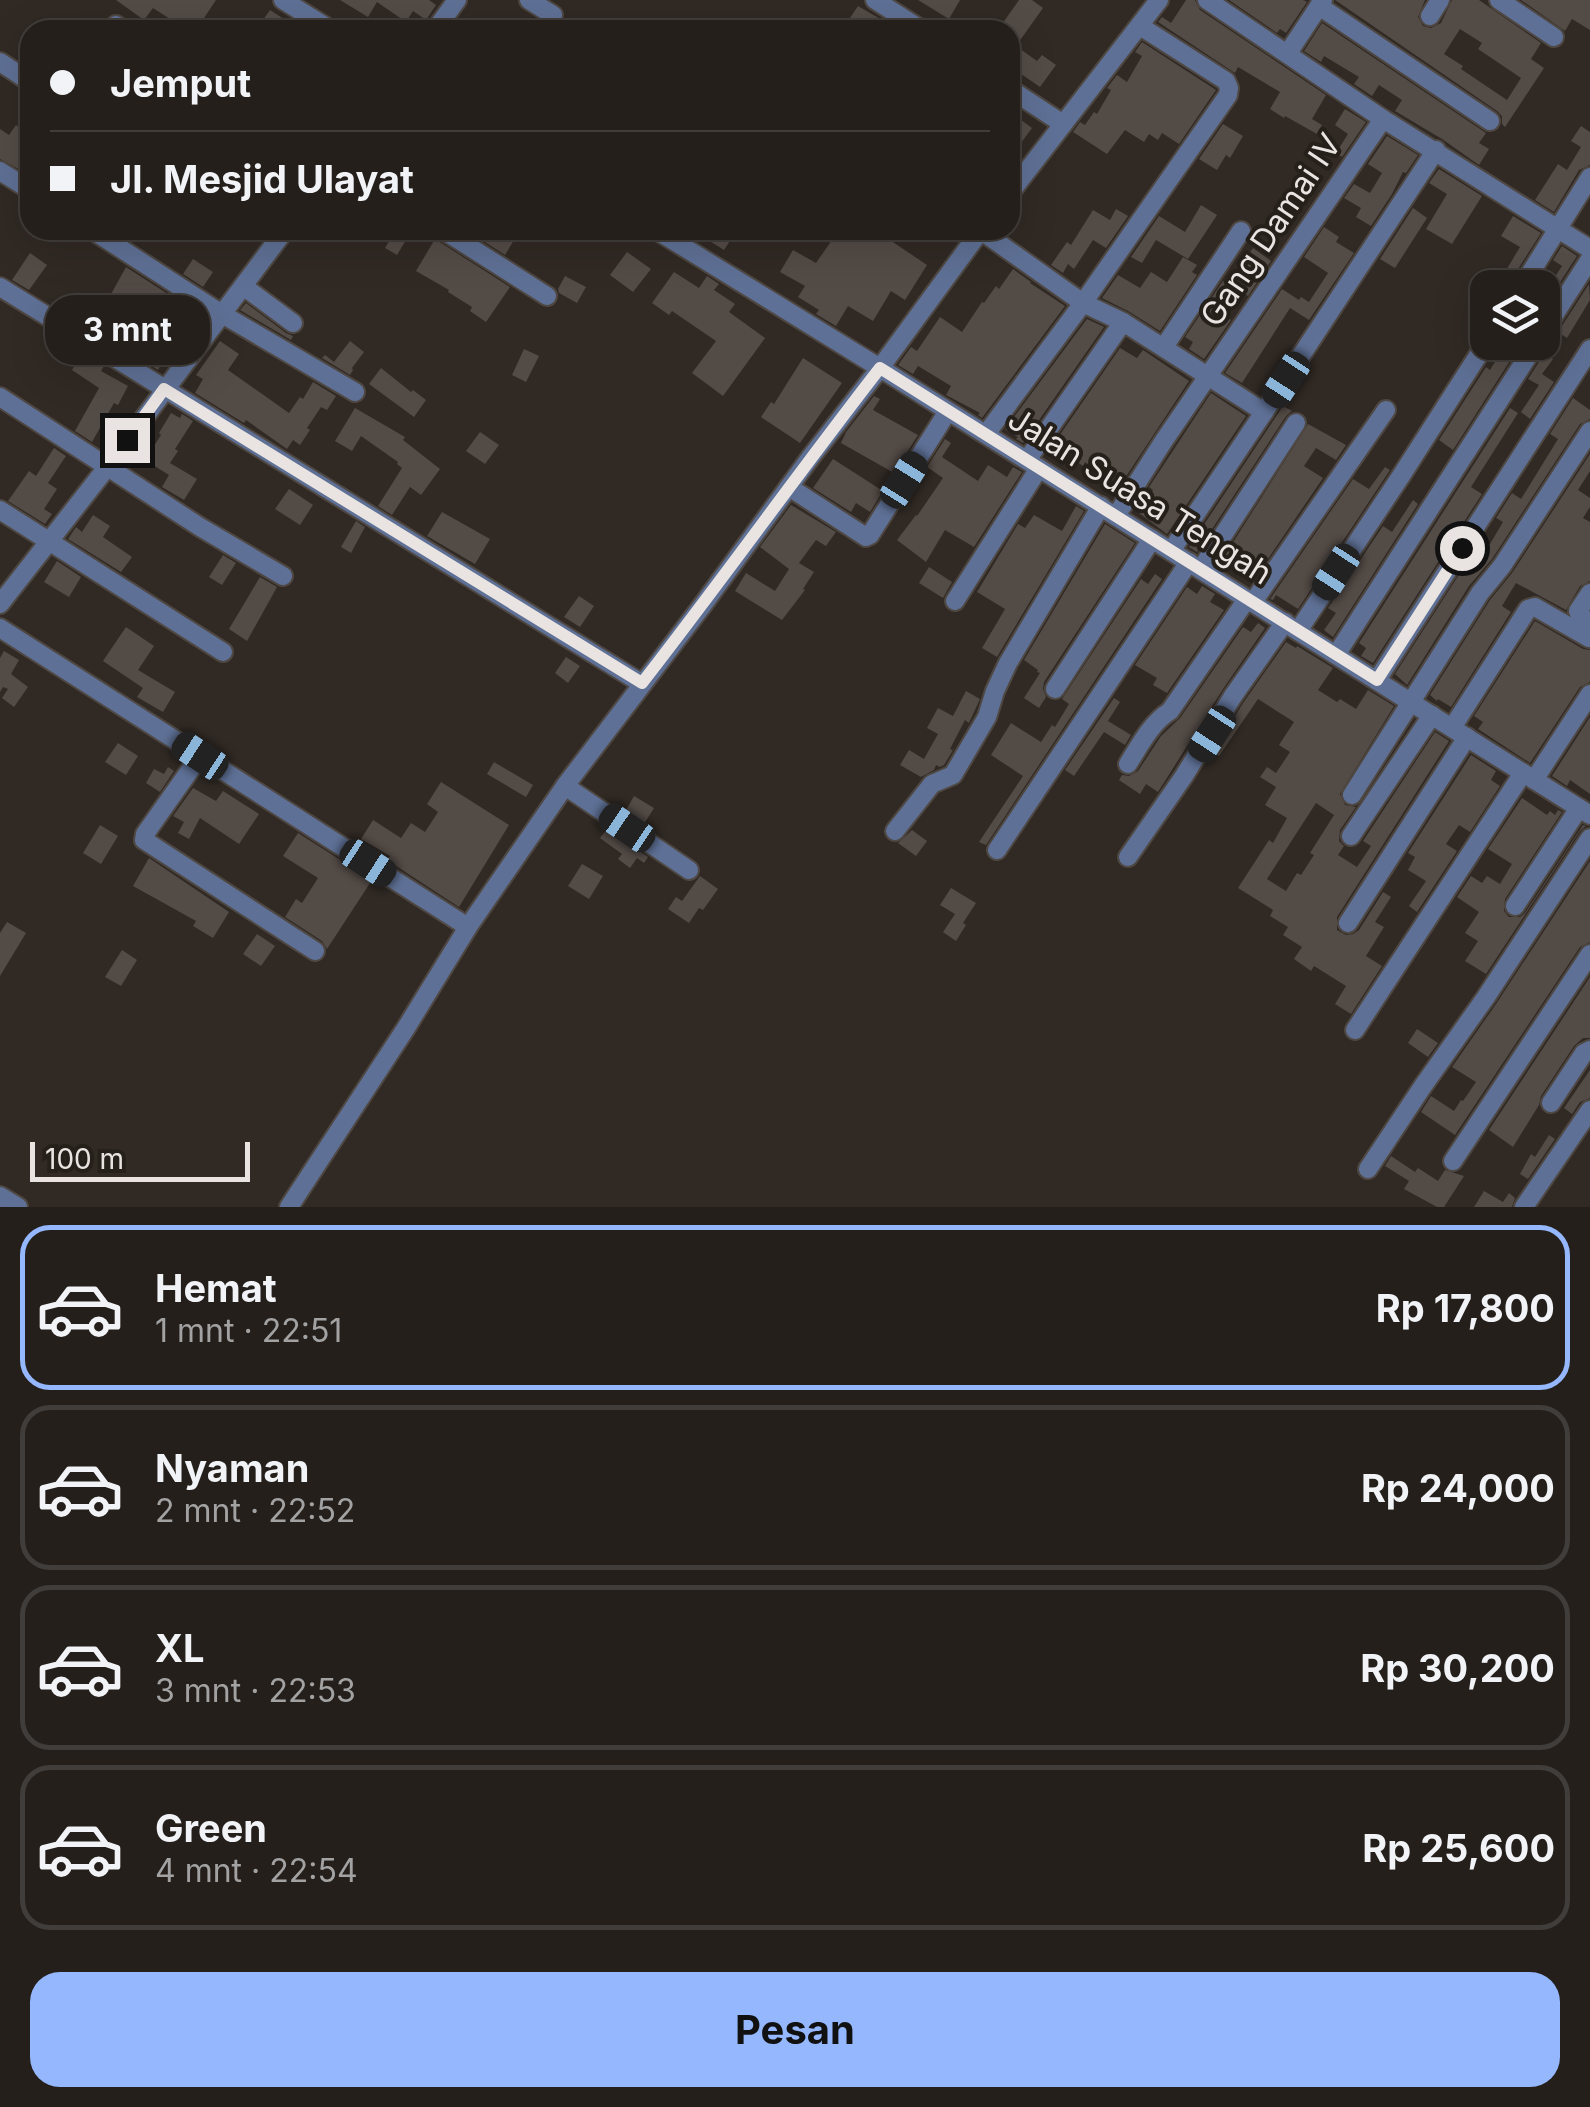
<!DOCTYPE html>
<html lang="id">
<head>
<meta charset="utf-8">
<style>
  body { margin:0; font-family:Inter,sans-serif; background:#302c28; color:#f1f3f6; height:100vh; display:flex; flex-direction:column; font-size:38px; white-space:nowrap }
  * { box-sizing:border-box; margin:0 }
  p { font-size:32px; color:#a3a2a3 }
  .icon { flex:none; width:55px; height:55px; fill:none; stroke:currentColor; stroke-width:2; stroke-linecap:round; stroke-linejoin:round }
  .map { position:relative; height:1207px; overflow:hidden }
  .details { display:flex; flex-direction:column; background:#241f1b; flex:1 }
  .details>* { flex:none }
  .guide { position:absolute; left:20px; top:20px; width:1000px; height:220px; border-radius:30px; box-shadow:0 10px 40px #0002,0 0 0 2px #413d3a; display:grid; align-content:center; height:220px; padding:0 30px; background:#241f1b }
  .controls { position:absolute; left:1470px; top:270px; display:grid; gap:20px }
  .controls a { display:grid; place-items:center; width:90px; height:90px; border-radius:20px; background:#241f1b; box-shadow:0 10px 40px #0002,0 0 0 2px #413d3a; font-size:50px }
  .scale { position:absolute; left:30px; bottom:25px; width:220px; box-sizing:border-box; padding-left:10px; border:5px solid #e9e4e1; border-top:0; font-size:28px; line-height:35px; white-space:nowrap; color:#e9e4e1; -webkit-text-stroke:8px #26201b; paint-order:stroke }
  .end { position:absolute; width:45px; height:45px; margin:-22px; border:12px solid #e9e4e1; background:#111; box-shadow:0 0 0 5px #111 }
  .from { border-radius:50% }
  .bubble { position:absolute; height:70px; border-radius:30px; background:#241f1b; box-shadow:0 10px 40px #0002,0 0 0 2px #413d3a; font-size:32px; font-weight:700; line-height:70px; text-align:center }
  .car { position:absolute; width:30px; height:60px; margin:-30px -15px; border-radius:12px; box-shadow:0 0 8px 2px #0007; background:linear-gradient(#222 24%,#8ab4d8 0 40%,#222 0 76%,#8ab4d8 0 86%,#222 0) }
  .guide b { display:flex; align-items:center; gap:35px; height:95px; font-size:38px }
  .guide b+b { border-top:2px solid #413d3a }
  .guide i { width:25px; height:25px; background:#f1f3f6 }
  ul { padding:18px 0 0; list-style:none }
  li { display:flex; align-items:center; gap:30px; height:165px; margin:0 20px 15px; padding:0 10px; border:5px solid #413d3a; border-radius:30px }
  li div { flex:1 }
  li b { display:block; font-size:38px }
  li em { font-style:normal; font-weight:700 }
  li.active { border-color:#95b7fd }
  li>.icon { width:90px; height:90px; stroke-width:1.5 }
  .action { display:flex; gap:20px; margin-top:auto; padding:20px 30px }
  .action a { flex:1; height:115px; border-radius:30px; background:#95b7fd; color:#111; font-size:40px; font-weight:700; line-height:115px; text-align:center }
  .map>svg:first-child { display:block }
  .building { fill:#534b46; fill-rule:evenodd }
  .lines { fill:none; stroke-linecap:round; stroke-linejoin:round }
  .minor-casing { stroke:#4e4742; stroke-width:22 }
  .minor { stroke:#5e7095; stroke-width:18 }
  .route { stroke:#e9e4e1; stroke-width:12 }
  .labels { text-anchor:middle; stroke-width:8; stroke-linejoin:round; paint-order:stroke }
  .street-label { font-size:32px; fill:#e9e4e1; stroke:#26201b }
</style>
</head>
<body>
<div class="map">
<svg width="1590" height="1207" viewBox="0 0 1590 1207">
  <rect width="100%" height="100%" fill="#302924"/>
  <g class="building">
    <path d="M116,0H216L196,30H174L178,24L153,8L144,20Z"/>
    <path d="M340,0H429L436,5L426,20L413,11L406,22L377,2L368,17Z"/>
    <path d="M918,0H960L949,19Z"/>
    <path d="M1019,0H1032L1043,8L1016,46L1037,61L1042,55L1056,65L1040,87L1021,74L1017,79L1010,77V30L1002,24Z"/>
    <path d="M1186,0H1195L1200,10L1326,95L1312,119L1322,125L1317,134L1285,116L1284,118L1270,109L1280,92L1238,67L1235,73L1158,22L1162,17L1171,23Z"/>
    <path d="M1229,0H1303L1307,2L1286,33L1280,29L1277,33Z"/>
    <path d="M1335,0H1425L1418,17L1423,26L1431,28L1441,23L1452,0H1479L1541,43L1531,59L1544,68L1505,127L1502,124V116L1497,111ZM1460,29L1482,43L1478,49L1521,78L1507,100L1461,69L1463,66L1444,54Z"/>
    <path d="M1521,0H1590V30L1572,19L1565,31Z"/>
    <path d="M858,6L889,24L888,26L895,30H842Z"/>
    <path d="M270,10L287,21L281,30H256Z"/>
    <path d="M1322,23L1486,133L1479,143L1489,149L1479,165L1442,139L1395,111L1402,100L1379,85L1372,96L1354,84L1359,77L1324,56L1321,62L1304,51Z"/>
    <path d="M1142,42L1216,90L1179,144L1162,133L1158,140L1149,134L1144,142L1125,130L1107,154L1073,132L1080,122L1085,125L1094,112L1097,114L1111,90L1107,88L1117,75L1127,82L1142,56L1135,52Z"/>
    <path d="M1345,109L1366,122L1342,157L1336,153L1348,134L1335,125Z"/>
    <path d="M1017,117L1032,128L1010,158V127Z"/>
    <path d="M1223,124L1243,136L1230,158L1226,155L1217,170L1199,159Z"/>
    <path d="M16,125L30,136V175L0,159V129L9,135Z"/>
    <path d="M1581,126L1590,132V165L1579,170L1554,212L1535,200L1558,164L1567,170L1581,147L1571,141Z"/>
    <path d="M1387,136L1418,155L1406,173L1403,172L1392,194L1371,226L1356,217L1361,208L1344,198L1354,184L1370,193L1382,173L1368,164Z"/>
    <path d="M1439,169L1482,196L1452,244L1426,229L1447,194L1429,183Z"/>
    <path d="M1201,205L1217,215L1188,259L1156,240L1142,263L1131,257L1159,216L1185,232Z"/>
    <path d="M1413,208L1427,218L1395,268L1380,259Z"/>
    <path d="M1116,209L1128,216L1106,248L1093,240L1074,269L1068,264L1063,273L1051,265L1067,242L1071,245L1093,210L1110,220Z"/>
    <path d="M1513,216L1541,233L1513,277L1505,272L1520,247L1501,236Z"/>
    <path d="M1324,227L1339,237L1336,242L1354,253L1309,320L1290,308L1242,383L1225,373L1282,289L1299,300L1301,297L1309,302L1328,273L1304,257Z"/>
    <path d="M396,230H412L397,255L385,248Z"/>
    <path d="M478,230H520L505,255L474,235Z"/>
    <path d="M692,230H737L724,250Z"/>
    <path d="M839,230H875L927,265L905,300L891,291L873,321L848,306L836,326L816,314L819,310L798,297L805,286L780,272L793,250L816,263Z"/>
    <path d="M435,239L510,287L486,322L470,311L472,307L448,292L449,290L416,271Z"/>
    <path d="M1562,246L1577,256L1542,310V297L1562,266L1553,260Z"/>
    <path d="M1253,248L1271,261L1248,296L1229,283Z"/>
    <path d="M627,252L651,269L633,292L610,275Z"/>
    <path d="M30,253L47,265L29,290L12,280Z"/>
    <path d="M1183,257L1197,265L1192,272L1197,275L1160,331L1128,311L1102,298L1118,275L1140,288L1151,272L1167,282Z"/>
    <path d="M193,259L213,272L203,287L183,274Z"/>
    <path d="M126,267L188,307L174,332L144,313L131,333L167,354L158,370L104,336L125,304L110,296Z"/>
    <path d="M1013,269L1031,282L1030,283L1065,306L982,418L978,415L980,413L946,395L951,386L918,366L913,374L898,365L911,347L917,351L940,317L962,332L982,302L984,303L996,286L999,289Z"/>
    <path d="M674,272L699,288L707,276L719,284L714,290L735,304L729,312L765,338L723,396L692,373L716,341L672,311L669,315L652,303Z"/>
    <path d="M565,276L586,287L577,303L559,293L558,289Z"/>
    <path d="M1223,281L1230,286L1213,309L1231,320L1204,359L1189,349L1193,342L1185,337Z"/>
    <path d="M1589,284L1590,300L1567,338L1558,332Z"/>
    <path d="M246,303L286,333L293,336L291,340L240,310Z"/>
    <path d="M1087,319L1104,327L1023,443L1016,439L1018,437L1005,429Z"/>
    <path d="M220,341L239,354L228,370L289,413L300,397L303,399L313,382L336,396L327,410L321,407L307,428L310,430L300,445L293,440L287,449L246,420L244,423L195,393L203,379L196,375Z"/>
    <path d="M350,341L364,352L352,368L353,370L350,375L322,358L325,355L334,362Z"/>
    <path d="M1507,342H1522L1453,450L1439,440L1486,367L1490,370Z"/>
    <path d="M1120,348L1137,358L1143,350L1189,381L1125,478L1120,474L1114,483L1085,462L1083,466L1070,457L1074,451L1057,439Z"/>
    <path d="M524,349L539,356L526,382L512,375Z"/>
    <path d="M83,353L104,366L101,371L128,386L118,405L114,403L92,442L75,431L99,388L72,370Z"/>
    <path d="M1544,354L1553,359L1542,374L1554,382L1530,419L1521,412L1539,385L1528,379Z"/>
    <path d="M803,358L842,383L800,443L761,417L771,402L774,404Z"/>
    <path d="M381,368L411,392L413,390L426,400L414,417L369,384Z"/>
    <path d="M1211,393L1246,416L1167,534L1139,513L1153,490L1149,487Z"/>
    <path d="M874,396L880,399L873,410L918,435L894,473L841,443L846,432Z"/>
    <path d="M1573,398L1590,410V419L1580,424L1492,559L1469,586L1407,685L1395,674L1482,539L1490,544L1503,522L1496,518L1512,493L1521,499L1558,439L1550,434Z"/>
    <path d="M1283,406L1292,411L1286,416L1197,552L1189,547Z"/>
    <path d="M355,408L405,437L403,440L440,469L421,495L410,487L392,515L378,506L402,468L397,464L398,462L361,436L352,451L335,441Z"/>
    <path d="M1510,408L1518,413L1471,487L1482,494L1373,663L1361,656L1366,648L1359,643Z"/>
    <path d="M171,413L180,418L182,414L193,421L175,449L178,451L170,463L197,479L184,500L162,487L169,475L145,460L161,435L159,433Z"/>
    <path d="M1308,424L1346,445L1336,460L1316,448L1304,466L1323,478L1255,578L1230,563L1226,570L1218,566Z"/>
    <path d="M480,432L499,445L485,464L466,451Z"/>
    <path d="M945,439L951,443L942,457L978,481L988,465L1007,477L1013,467L1022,472L974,547L945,530L926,562L897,540L916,515L917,516L943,478L927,467Z"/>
    <path d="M54,448L66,456L48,483L57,489L44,509L52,514L45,524L8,501L29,471L36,476Z"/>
    <path d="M1590,454V471L1578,490L1590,498V507L1583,518L1590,522V581L1580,586L1566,610L1516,583L1502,606L1511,612L1451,707L1438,699L1437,701L1430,695L1490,600L1512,573Z"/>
    <path d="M833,459L883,491L870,512L856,503L851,512L813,488Z"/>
    <path d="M1385,467L1390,470L1298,609L1276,595L1273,600L1270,599L1353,479L1369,489Z"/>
    <path d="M289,489L313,505L300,525L275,509Z"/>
    <path d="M1413,500L1418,504L1333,637L1324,630L1336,613L1328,608L1383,526L1392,532Z"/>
    <path d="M791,505L836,532L826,546L816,540L799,563L814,572L803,589L805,590L782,620L735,591L746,573L775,591L789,569L760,547Z"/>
    <path d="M1076,506L1084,511L997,657L982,648L1005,609L977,592L1018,524L1025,528L1034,515L1062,531Z"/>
    <path d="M442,512L490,539L475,564L427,536Z"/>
    <path d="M93,515L110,526L103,537L132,557L121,572L68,539L76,527L82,532Z"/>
    <path d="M356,521L365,527L351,553L341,547Z"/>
    <path d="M1105,524L1135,543L1044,682L1043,689L1046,697L1039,708L1024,698L1040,673L1037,672L1038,670L1024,660Z"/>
    <path d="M223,555L236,563L222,585L209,577Z"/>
    <path d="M57,561L81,577L69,597L44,582Z"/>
    <path d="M929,567L952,582L943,598L919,583Z"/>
    <path d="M1155,574L1162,579L986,845L979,842L1023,776L991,755L1011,723L1041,742L1052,725L1055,727L1069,704L1062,699L1141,579L1148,584Z"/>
    <path d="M260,577L277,587L247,641L229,629Z"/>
    <path d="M1202,586L1215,594L1210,602L1224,610L1167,693L1153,685L1157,678L1135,665L1187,587L1197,594Z"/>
    <path d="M579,596L594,606L580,627L564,617Z"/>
    <path d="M1535,621L1583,649L1590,650V682L1580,687L1530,763L1478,729L1483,722L1474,716Z"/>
    <path d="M1258,623L1265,628L1223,689L1158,792L1146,784L1140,794L1119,780L1122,775L1129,776L1138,771L1161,736L1180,718L1243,627L1251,632Z"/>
    <path d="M126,627L154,646L138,670L175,692L163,712L137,697L143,688L103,661Z"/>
    <path d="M1286,642L1296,648L1297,646L1333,668L1318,690L1337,702L1340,699L1356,709L1368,690L1394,706L1340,794L1345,805L1356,807L1340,830L1339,841L1344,846L1338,855L1357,867L1371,846L1363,841L1435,732L1449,741L1337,917V930L1346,935L1353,934L1359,930L1383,892L1391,897L1375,922L1384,927L1366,956L1382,966L1351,1014L1335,1004L1346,986L1314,966L1311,971L1294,959L1302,947L1283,935L1288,927L1270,916L1273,910L1238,888L1269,840L1273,843L1287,818L1265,805L1276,787L1260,777L1267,767L1276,773L1290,752L1279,745L1294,722L1258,699L1219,756L1213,752L1243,703ZM1316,803L1334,815L1310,853L1314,855L1301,875L1297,873L1286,891L1267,879Z"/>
    <path d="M4,651L19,660L11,674L28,687L14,707L2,698L8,689L3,687L0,692V658Z"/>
    <path d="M566,657L580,666L568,683L555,673Z"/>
    <path d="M966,691L980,699L969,723L965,720L950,749L953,750L944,765L940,767L936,765L934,770L921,777L900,765L909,750L924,759L938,734L927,728L938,708L953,716Z"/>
    <path d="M1114,698L1120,702L1108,721L1131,735L1125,745L1104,732L1074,776L1065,770Z"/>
    <path d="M1590,717V794L1570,780L1567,786L1552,776Z"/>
    <path d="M118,743L138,756L126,775L105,762Z"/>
    <path d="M1471,755L1496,771L1491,780L1500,786L1470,832L1459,825L1446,844L1457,851L1417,912L1409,906L1426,881L1408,870L1415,857L1408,853Z"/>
    <path d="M494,762L533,785L526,797L487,774Z"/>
    <path d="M168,767L174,771L160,792L146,783L154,769L164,774Z"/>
    <path d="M441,782L509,825L459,907L387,860L390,856L361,839L373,820L401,838L411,823L425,832L438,812L427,804Z"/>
    <path d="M193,788L216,801L223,791L259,814L239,844L200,818L189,839L178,833L184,822L173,816Z"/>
    <path d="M634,796L654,808L644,824L625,812Z"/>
    <path d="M1522,798L1547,815L1550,811L1555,815L1558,810L1562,812L1505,899L1504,911L1509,917H1520L1525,913L1583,825L1586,826L1580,831L1486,974L1465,961L1478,941L1465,933L1479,912L1457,897L1471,876L1482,883L1487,876L1500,884L1512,864L1488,849Z"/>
    <path d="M100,825L118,836L101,864L83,853Z"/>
    <path d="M607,829L648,857L644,863L637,858L630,868L618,859L622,854L600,838Z"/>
    <path d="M912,830L927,841L916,856L898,843Z"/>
    <path d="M298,833L372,880L327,949L322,941L285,917L296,899L302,903L318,878L283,856Z"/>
    <path d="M149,858L229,912L213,938L193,926L196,921L133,886Z"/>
    <path d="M1590,861V942L1580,947L1455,1135L1421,1112L1431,1096L1454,1111L1461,1100L1463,1101L1476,1082L1452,1067L1496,1004Z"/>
    <path d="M582,864L603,876L589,899L568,886Z"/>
    <path d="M700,876L718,889L703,910L699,908L689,923L668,909L676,897L682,901Z"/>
    <path d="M951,888L976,903L963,923L966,925L956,941L943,932L955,914L940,905Z"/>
    <path d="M7,922L26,933L0,976V933Z"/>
    <path d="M257,934L275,946L261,966L243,954Z"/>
    <path d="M122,950L137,960L121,986L105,977Z"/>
    <path d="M1590,977V1038H1583L1574,1046L1541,1096L1539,1105L1513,1147L1489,1130Z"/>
    <path d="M1417,1029L1438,1043L1428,1057L1408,1043Z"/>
    <path d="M1590,1070V1098L1580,1102L1572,1114L1564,1108Z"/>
    <path d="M1549,1135L1555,1139L1528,1179L1520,1174L1531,1154L1535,1157Z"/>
    <path d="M1391,1156L1415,1172L1418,1168L1438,1181L1445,1170L1464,1176L1444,1207H1437L1404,1189L1409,1181L1385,1166Z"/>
    <path d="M1484,1191L1503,1202L1509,1193L1515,1198L1512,1207H1474Z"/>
  </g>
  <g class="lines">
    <defs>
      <g id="minor">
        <path d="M283,0L331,30"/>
        <path d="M529,0L553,15"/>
        <path d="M875,0L922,30"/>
        <path d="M1207,0L1383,119L1590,249"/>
        <path d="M1499,0L1554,37"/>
        <path d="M1319,6L1490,121"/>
        <path d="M1430,16L1440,0"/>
        <path d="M116,25L123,30"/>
        <path d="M435,30L457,0"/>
        <path d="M1288,53L1323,0"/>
        <path d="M0,62L30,82"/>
        <path d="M1010,89L1063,124"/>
        <path d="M0,171L30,190"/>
        <path d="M1010,193L1159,0"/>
        <path d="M92,230L222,314L355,392"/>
        <path d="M443,230L547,296"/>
        <path d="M656,230L880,368L1590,815"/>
        <path d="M980,230L1083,303L1123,322L1264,412L1436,150"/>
        <path d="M243,286L293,323"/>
        <path d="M0,287L641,683"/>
        <path d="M1521,288L1590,177"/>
        <path d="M1542,334L1590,259"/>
        <path d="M1164,347L1241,231"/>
        <path d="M0,397L200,527L283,576"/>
        <path d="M986,434L1083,303L1228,95L1229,88L1226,81L1140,26"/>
        <path d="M1027,460L1123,322"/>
        <path d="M789,487L866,537L870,535L948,411"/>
        <path d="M0,510L223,652"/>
        <path d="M1116,516L1163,442L1383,119"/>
        <path d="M1171,551L1264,412"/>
        <path d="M1201,569L1296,423"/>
        <path d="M1590,593L1578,611L1580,616L1590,622"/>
        <path d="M955,601L1039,468"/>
        <path d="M1253,602L1386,410"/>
        <path d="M0,604L108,466L285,230"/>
        <path d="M0,628L468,927"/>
        <path d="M1298,631L1401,476L1488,340"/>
        <path d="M1336,655L1537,342"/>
        <path d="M1377,680L1590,349"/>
        <path d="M1055,689L1152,539"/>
        <path d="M1452,728L1528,609L1535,607L1589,638L1590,636"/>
        <path d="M200,756L145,834L144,840L315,951"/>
        <path d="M1128,764C1140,745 1151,723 1170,711L1247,599"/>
        <path d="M1534,780L1590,694"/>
        <path d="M565,786L689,870"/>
        <path d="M1352,795L1480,593L1502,566L1590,431"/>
        <path d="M895,831L932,784L953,775L987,717L995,691L1008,663L1101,506"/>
        <path d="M1351,836L1432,715"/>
        <path d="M997,850L1189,562"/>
        <path d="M1128,857L1184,776L1233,696L1285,622"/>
        <path d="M1515,906L1579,808"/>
        <path d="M1348,923L1467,737"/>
        <path d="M1355,1030L1523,773"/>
        <path d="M1551,1103L1584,1053L1590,1050"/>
        <path d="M1453,1161L1590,954"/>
        <path d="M1368,1169L1423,1086L1486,997L1590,838"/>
        <path d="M0,1196L18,1207"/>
        <path d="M289,1207L406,1028L468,927L565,786L702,606L810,458L880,368L981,230"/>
        <path d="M1524,1207L1590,1110"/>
      </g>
    </defs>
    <use href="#minor" class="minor-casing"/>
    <use href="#minor" class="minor"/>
  </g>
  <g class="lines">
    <path class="route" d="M127,440L164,389L642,683C723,579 799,472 880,368L1377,680L1462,548"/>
  </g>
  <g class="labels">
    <g class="street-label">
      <text transform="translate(1271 230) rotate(-56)" y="11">Gang Damai IV</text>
      <text transform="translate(1140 496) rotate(32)" y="11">Jalan Suasa Tengah</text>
    </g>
  </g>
</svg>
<div class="controls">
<a><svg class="icon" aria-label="layers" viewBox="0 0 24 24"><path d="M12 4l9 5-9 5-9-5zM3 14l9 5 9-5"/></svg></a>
</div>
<div class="scale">100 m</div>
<i class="end from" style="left:1462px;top:548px"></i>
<i class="end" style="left:127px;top:440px"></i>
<div class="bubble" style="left:45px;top:295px;width:165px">3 mnt</div>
<i class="car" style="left:1286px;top:380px;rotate:213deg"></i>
<i class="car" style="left:904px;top:480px;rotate:32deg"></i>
<i class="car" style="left:1336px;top:572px;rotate:213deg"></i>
<i class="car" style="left:1212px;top:734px;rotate:213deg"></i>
<i class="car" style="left:200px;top:756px;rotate:303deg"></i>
<i class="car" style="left:627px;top:828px;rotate:304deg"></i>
<i class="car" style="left:368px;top:863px;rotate:123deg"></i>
<div class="guide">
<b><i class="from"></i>Jemput</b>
<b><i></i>Jl. Mesjid Ulayat</b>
</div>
</div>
<section class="details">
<ul>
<li class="active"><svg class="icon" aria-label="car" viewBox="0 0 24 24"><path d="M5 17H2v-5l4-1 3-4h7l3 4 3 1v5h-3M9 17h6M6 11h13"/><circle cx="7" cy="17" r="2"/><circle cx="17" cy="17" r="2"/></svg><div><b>Hemat</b><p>1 mnt · 22:51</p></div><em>Rp 17,800</em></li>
<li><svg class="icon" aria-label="car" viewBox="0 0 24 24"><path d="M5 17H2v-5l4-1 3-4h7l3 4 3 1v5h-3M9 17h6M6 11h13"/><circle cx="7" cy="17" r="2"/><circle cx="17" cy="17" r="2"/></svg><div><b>Nyaman</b><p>2 mnt · 22:52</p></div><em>Rp 24,000</em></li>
<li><svg class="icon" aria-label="car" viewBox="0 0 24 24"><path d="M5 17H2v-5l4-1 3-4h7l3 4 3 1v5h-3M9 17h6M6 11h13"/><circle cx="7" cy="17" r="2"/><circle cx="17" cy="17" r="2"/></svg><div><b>XL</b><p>3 mnt · 22:53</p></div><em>Rp 30,200</em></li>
<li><svg class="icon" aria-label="car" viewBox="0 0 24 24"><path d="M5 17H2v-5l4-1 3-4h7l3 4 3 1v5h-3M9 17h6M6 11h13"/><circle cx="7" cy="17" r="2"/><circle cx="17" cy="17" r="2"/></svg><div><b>Green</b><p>4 mnt · 22:54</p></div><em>Rp 25,600</em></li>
</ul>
<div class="action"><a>Pesan</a></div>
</section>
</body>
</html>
